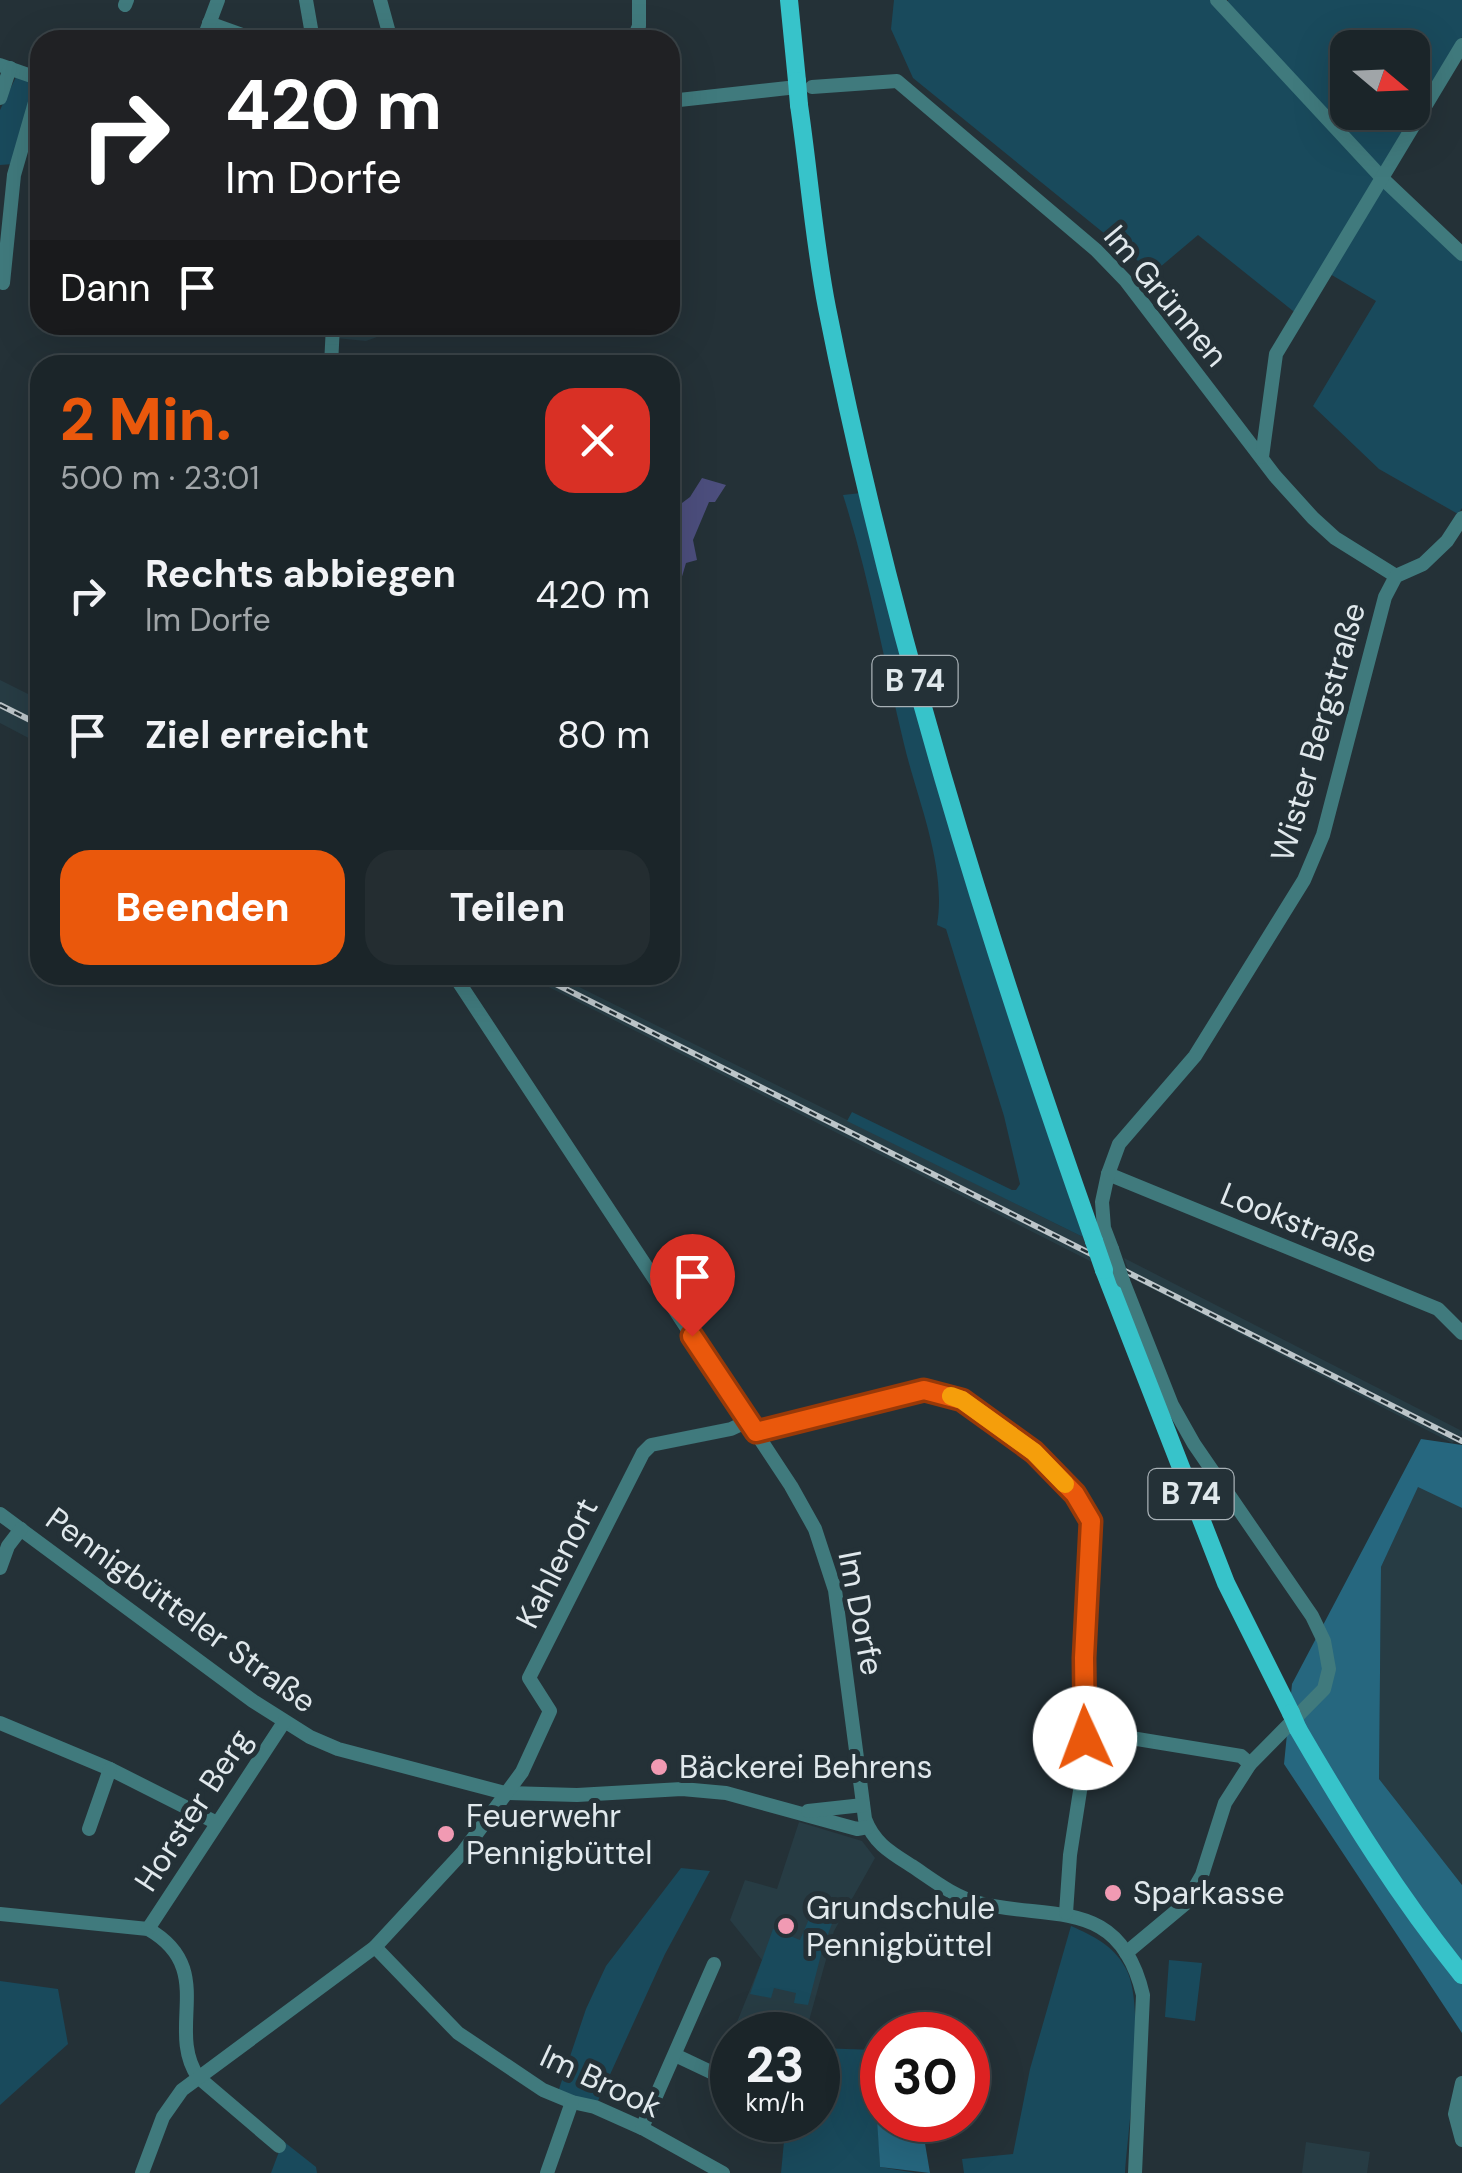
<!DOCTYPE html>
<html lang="de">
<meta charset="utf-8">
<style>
:root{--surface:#1b2529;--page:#242d31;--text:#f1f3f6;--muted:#a0a5a8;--line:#394246;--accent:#ea580c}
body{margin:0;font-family:"DM Sans",sans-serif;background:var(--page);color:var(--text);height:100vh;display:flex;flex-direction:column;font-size:38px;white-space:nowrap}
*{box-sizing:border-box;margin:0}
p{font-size:32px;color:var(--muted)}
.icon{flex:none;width:55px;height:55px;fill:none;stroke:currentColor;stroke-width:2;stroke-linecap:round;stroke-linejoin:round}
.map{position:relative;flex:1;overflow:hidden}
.drawer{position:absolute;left:30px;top:355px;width:650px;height:630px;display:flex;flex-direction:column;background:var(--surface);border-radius:30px;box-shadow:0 10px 40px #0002,0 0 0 2px var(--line)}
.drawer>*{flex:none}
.hud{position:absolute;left:30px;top:30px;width:650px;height:305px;border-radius:30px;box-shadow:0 10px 40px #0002,0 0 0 2px var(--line);background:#202124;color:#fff;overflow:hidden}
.needle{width:65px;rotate:109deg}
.buttons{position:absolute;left:1330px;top:30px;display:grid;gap:20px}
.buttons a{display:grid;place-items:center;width:100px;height:100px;border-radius:20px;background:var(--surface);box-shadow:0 10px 40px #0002,0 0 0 2px var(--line);font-size:50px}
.speed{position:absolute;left:710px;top:2012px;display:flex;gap:20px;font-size:50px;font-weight:700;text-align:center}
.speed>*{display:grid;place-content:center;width:130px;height:130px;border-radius:50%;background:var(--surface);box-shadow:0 10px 40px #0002,0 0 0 2px var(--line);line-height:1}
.speed small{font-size:25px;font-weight:400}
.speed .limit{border:15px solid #d22;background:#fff;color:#111}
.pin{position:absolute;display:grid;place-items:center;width:85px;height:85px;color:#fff;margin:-102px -42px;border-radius:50% 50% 50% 0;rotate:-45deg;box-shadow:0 0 10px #0007}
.pin .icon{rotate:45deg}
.me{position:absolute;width:110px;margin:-55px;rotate:358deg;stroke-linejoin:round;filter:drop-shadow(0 0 8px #0008)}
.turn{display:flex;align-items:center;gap:35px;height:210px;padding:0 30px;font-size:45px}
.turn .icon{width:130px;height:130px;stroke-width:2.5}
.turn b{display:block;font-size:70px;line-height:85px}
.then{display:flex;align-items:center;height:95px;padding:0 30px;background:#0003;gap:20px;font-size:38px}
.round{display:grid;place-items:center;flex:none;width:105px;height:105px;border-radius:30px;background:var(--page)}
.summary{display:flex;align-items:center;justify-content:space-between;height:170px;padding:0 30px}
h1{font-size:60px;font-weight:800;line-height:75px;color:var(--accent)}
.button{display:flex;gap:20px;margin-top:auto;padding:20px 30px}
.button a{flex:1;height:115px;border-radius:30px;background:var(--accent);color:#fff;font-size:40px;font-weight:800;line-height:115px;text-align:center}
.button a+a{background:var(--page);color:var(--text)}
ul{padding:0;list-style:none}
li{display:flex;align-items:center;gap:30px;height:140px;padding:0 30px}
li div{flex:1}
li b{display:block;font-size:38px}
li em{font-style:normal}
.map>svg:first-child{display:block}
</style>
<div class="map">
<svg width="1462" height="2173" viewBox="0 0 1462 2173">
<rect width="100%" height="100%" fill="#243137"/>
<g fill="#273c44">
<path d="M336,325h74l-44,16 -31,-3z"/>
<path d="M0,680l40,20v44l-40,-21z"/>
<path d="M525,975h30l528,262 9,25z"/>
<path d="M1124,1258l338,173v4l-10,8 -321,-165z"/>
<path d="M1418,1486l44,22v377l-83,-105 2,-213z"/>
<path d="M799,1822l63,19 13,17 -41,73 -29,104h-65l-7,-3 29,-72 -32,-40 15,-40 32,9z"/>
<path d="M1306,2142l64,10 -3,21h-65z"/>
</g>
<g fill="#194a5c" fill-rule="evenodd">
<path d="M894,0h321l12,9 1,-9h234v37l-79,141 79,80v250l-4,6 -79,-45 -66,-63 63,-105 -46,-27 -27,45 -105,-84 -45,38 -240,-195 -22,-49zM1348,48h64v64h-64z"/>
<path d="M16,77l18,4 -21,83 -13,1v-55z"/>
<path d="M861,493l159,558 63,186 -236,-116 5,-9 160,78h4l4,-6 -16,-68 -58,-187 -9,-4c10,-58 -20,-126 -33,-181 -20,-83 -35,-168 -61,-249z"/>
<path d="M681,1868l29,3 -45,83 -68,149 -39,-11 28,-83 20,-43z"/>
<path d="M814,1907l21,9 -12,31 -15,58 -14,-2 2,-10 -22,-5 -3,10 -21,-4 23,-65 27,11z"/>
<path d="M1071,1926c22,10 42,19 54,41 22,36 3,159 0,206h-161l-2,-14 51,-5 17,-85z"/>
<path d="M1169,1960l33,3 -7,58 -30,-4z"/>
<path d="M0,1981l58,8 10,55 -68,61z"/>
<path d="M818,2048l57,2 5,117 36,6h-135l5,-53h32z"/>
<path d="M283,2141l33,26 1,6h-46z"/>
</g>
<g fill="#26677f">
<path d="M1421,1439l41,6v63l-44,-21 -37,80 -2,212 83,106v148l-178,-269 8,-80z"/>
<path d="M875,2086h7v34h39l9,53 -50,-6z"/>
</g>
<path fill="#4c4e7d" d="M702,478l24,7 -11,17h-6l-16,38 4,20 -11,3 -8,27 -8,-5v-73l20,-15z"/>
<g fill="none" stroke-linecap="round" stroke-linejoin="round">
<g stroke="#407a7d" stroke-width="14">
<path d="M306,0l7,40"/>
<path d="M380,0l11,40"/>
<path d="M1217,0l166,179 79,75"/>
<path d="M125,5l2,-5"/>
<path d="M209,23l47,17"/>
<path d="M203,40l15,-40"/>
<path d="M633,40l6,-14v-26"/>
<path d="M0,65l40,14"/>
<path d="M812,87l85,-6 199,169 30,31 149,195 38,42 22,20 61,38"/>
<path d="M0,98l10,-30"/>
<path d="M670,101l118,-13"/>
<path d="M3,283l11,-108 26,-90"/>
<path d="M331,365l2,-40"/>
<path d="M1262,457l14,-103 186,-309"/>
<path d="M454,975l337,511 24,43 20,61 30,229c9,24 25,33 47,47 21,14 42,31 67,37 73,18 141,-7 164,92l-8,178"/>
<path d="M1108,1174l330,135 24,24"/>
<path d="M1112,1249l-8,-21 -2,-26 6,-28 11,-30 76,-88 109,-176 19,-45 62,-238 11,-21 27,-12 24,-23 15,-23"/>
<path d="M1123,1281l49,124 22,39 118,172 12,25 5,28 -5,20 -74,75 -25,39 -23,72 -16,28 -60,50"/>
<path d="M756,1433l10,-6 159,-37 37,10 72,52 41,42 16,27 -8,177 2,61 -15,96 -4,58"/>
<path d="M0,1514l253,187 57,36 28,12 167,44 72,2 105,-6 44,4 131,36 11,-2"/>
<path d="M0,1568l8,-22 13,-17"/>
<path d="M0,1723l110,46 107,54"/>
<path d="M1085,1738h46l110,18 9,8"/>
<path d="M808,1811l55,-6"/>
<path d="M89,1829l21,-60"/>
<path d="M0,1914l148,15c70,40 17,99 50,148l81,69"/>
<path d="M148,1929l136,-207"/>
<path d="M375,1947l83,86 85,57 29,12 23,5 47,21 81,45"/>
<path d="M675,2055l57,27"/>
<path d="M1462,2083l-7,31 7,26"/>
<path d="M642,2128l72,-164"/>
<path d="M142,2173l21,-56 19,-27 193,-143 88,-95 59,-80 28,-61 -21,-33 114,-225 8,-8 80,-16 17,-8"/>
<path d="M547,2173l25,-71"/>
</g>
<g stroke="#37c3ca" stroke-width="18">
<path d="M789,0l8,81"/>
<path d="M799,105c10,68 15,137 28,203 63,318 159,628 267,933"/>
<path d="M1104,1270l122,313 65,130"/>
<path d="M1298,1729c50,86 101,168 164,246"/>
</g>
<g stroke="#bcc5c9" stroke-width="6">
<g id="rail">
<path d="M0,705l40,20"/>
<path d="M538,975l924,466"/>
</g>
</g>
<use href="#rail" stroke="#243137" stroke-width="2.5" stroke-dasharray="8" stroke-linecap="butt"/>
<path stroke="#407a7d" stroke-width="14" d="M1112,1249l11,32"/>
<g stroke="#37c3ca" stroke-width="18">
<path d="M797,81l2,24"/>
<path d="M1094,1241l10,29"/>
<path d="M1291,1713l7,16"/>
</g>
</g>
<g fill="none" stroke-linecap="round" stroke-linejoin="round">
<g stroke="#983908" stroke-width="25">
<path id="route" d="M692,1336l64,96 168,-42 38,10 72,52 41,42 16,27 -7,137 1,80"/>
</g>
<use href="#route" stroke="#ea580c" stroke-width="18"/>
<path stroke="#f59e0b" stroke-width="18" d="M951,1396l11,4 72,52 31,32"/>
</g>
<g fill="#f19ab3" stroke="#243137" stroke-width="4">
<circle cx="659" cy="1767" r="10"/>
<circle cx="446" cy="1834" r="10"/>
<circle cx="1113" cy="1893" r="10"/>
<circle cx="786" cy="1926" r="10"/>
</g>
<g text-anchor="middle" stroke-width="10" stroke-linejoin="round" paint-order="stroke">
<g fill="#243137" stroke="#a8b1b6" stroke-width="2.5">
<rect x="872.5" y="656" width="85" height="50" rx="8"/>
<rect x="1148.5" y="1469" width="85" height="50" rx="8"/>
</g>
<g font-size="30" font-weight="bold" fill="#e0e8ec">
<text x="915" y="691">B 74</text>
<text x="1191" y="1504">B 74</text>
</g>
<g font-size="32" fill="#e0e8ec" stroke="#243137">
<text transform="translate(1166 296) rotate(50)" y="11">Im Grünnen</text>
<text transform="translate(1318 732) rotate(-74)" y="11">Wister Bergstraße</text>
<text transform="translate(1299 1223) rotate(22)" y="11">Lookstraße</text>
<text transform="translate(557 1563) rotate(-63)" y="11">Kahlenort</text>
<text transform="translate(181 1610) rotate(36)" y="11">Pennigbütteler Straße</text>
<text transform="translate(861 1613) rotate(79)" y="11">Im Dorfe</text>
<text transform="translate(193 1810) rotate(-57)" y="11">Horster Berg</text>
<text transform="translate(601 2081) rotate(25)" y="11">Im Brook</text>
</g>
<g font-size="32" fill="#e0e8ec" stroke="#243137" text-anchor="start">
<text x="679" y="1778">Bäckerei Behrens</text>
<text x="466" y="1827">Feuerwehr<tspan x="466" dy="37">Pennigbüttel</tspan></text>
<text x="1133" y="1904">Sparkasse</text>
<text x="806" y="1919">Grundschule<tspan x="806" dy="37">Pennigbüttel</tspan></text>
</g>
</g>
</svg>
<div class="buttons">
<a><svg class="needle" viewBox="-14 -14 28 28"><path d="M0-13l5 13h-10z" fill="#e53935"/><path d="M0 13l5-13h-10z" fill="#a0a5a8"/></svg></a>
</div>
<div class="speed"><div>23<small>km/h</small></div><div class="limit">30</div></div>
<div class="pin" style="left:692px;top:1336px;background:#d93025"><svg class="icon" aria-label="arrive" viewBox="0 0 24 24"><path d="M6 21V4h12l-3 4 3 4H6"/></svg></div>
<svg class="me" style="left:1085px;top:1738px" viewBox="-20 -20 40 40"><circle r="19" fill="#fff"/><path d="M0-13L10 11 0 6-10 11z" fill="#ea580c"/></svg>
<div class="hud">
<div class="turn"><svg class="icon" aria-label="right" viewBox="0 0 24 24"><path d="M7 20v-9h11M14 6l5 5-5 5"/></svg><div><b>420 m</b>Im Dorfe</div></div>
<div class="then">Dann<svg class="icon" aria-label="arrive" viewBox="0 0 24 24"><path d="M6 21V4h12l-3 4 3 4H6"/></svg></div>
</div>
<section class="drawer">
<div class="summary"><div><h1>2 Min.</h1><p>500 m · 23:01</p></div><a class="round" style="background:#d93025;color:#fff"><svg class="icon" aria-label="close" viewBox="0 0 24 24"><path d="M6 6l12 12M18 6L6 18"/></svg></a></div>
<ul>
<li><svg class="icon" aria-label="right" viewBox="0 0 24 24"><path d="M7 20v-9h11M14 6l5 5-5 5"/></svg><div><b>Rechts abbiegen</b><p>Im Dorfe</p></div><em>420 m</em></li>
<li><svg class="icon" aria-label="arrive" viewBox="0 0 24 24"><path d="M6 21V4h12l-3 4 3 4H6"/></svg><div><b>Ziel erreicht</b></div><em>80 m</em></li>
</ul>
<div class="button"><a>Beenden</a><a>Teilen</a></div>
</section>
</div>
